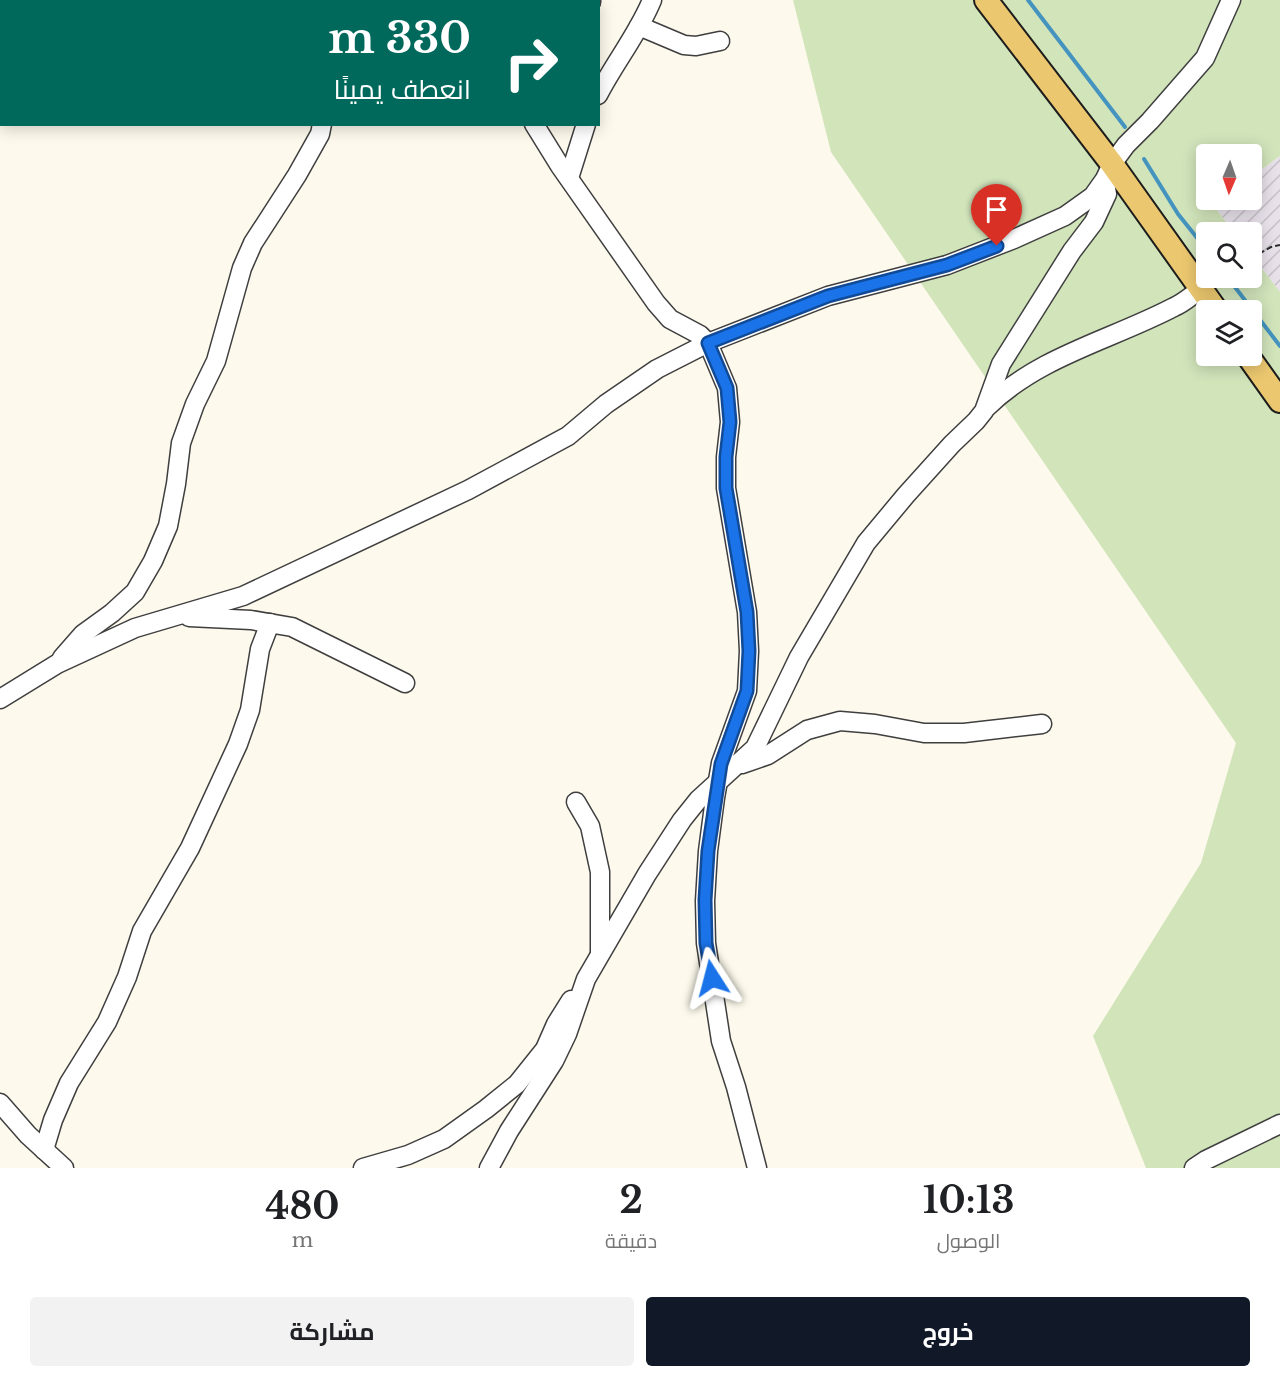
<!DOCTYPE html>
<html lang="ar">
<meta charset="utf-8">
<style>
:root{--surface:#fff;--page:#f2f2f2;--text:#202124;--muted:#757577;--accent:#111827}
body{margin:0;font-family:"Libre Baskerville",Cairo,serif;background:var(--page);color:var(--text);direction:rtl;height:100vh;display:flex;flex-direction:column;font-size:22px;white-space:nowrap}
*{box-sizing:border-box;margin:0}
p{font-size:20px;color:var(--muted)}
.icon{flex:none;width:33px;height:33px;fill:none;stroke:currentColor;stroke-width:2;stroke-linecap:round;stroke-linejoin:round}
.map{position:relative;height:1168px;overflow:hidden;direction:ltr}
.sheet{display:flex;flex-direction:column;background:var(--surface);flex:1}
.sheet>*{flex:none}
.guide{position:absolute;left:0px;top:0px;width:600px;height:126px;box-shadow:0 3px 15px #0003;direction:rtl;background:#00695c;color:#fff;overflow:hidden}
.needle{width:39px;rotate:182deg}
.buttons{position:absolute;left:1196px;top:144px;display:grid;gap:12px}
.buttons a{display:grid;place-items:center;width:66px;height:66px;border-radius:6px;background:var(--surface);box-shadow:0 3px 15px #0003;font-size:30px}
.pin{position:absolute;display:grid;place-items:center;width:51px;height:51px;color:#fff;margin:-62px -26px;border-radius:50% 50% 50% 0;rotate:-45deg;box-shadow:0 0 6px #0007}
.pin .icon{rotate:45deg}
.me{position:absolute;width:66px;margin:-33px;rotate:351deg;stroke-linejoin:round;filter:drop-shadow(0 0 4px #0008)}
.turn{display:flex;align-items:center;gap:21px;height:126px;padding:0 30px;font-size:27px}
.turn .icon{width:78px;height:78px;stroke-width:2.5}
.turn b{display:block;font-size:42px;line-height:51px}
.eta{display:flex;justify-content:space-evenly;align-items:center;height:102px;text-align:center}
.eta b{font-size:36px;font-weight:700;line-height:42px}
.action{display:flex;gap:12px;margin-top:auto;padding:12px 30px}
.action a{flex:1;height:69px;border-radius:6px;background:var(--accent);color:#fff;font-size:24px;font-weight:700;line-height:69px;text-align:center}
.action a+a{background:var(--page);color:var(--text)}
.map>svg:first-child{display:block}
</style>
<div class="map">
<svg width="1280" height="1168" viewBox="0 0 1280 1168">
<defs>
<pattern id="industrial-furrows" width="10" height="10" patternUnits="userSpaceOnUse" patternTransform="scale(1.5)"><rect width="10" height="10" fill="#e8e1ea"/><path d="M-1 1l2-2M0 10L10 0M9 11l2-2" fill="none" stroke="#c6c0c8"/></pattern>
</defs>
<rect width="100%" height="100%" fill="#fdf9ec"/>
<path fill="url(#industrial-furrows)" d="M1280,156v136l-29,-38v-22h-17l-21,-27 7,-5h31v-23z"/>
<path fill="#d1e4ba" fill-rule="evenodd" d="M793,0h487v156l-29,21v-23h-45v46h14l-7,5 21,27h-28v46h45v-24l29,38v876h-134l-53,-132 108,-173 35,-120 -405,-591zM1206,310h45v46h-45z"/>
<g fill="none" stroke-linecap="round" stroke-linejoin="round">
<g stroke="#4494bf" stroke-width="4">
<path d="M1028,0l97,127"/>
<path d="M1144,159l34,55 28,35"/>
<path d="M1228,278l52,68"/>
</g>
<g stroke="#3f3f3f" stroke-width="21">
<g id="minor">
<path d="M329,0v2"/>
<path d="M414,0l2,2"/>
<path d="M591,0v2"/>
<path d="M639,26l45,19 12,1 24,-5"/>
<path d="M598,95c17,-33 40,-61 54,-95"/>
<path d="M534,124l26,42 96,137 14,16 30,16 8,8 19,45 3,34 -4,35v31l21,124 2,39 -2,40 -26,72 -6,35 -7,53 -3,50 1,42 15,98 15,46 21,81"/>
<path d="M569,178l17,-54"/>
<path d="M987,407c52,-51 124,-67 187,-100 10,-4 18,-12 27,-18"/>
<path d="M189,617l62,3 41,7 113,56"/>
<path d="M62,658l21,-24 29,-21 23,-21 18,-31 15,-35 8,-42 5,-41 14,-39 21,-43 26,-93 11,-25 44,-68 23,-41 2,-10"/>
<path d="M0,699l57,-35 78,-36 108,-32 225,-106 100,-54 38,-32 51,-35 51,-26 120,-47 119,-31 67,-26 51,-23 28,-20 12,-17 7,-15 14,-19 24,-24 55,-63 26,-58"/>
<path d="M742,764l26,-9 39,-25 33,-9 35,3 49,9h40l78,-9"/>
<path d="M576,802l14,24 10,46v81"/>
<path d="M0,1103l28,32 36,33"/>
<path d="M44,1150l9,-30 16,-37 38,-61 20,-45 15,-46 48,-83 48,-104 12,-34 10,-61 10,-26"/>
<path d="M363,1168l45,-13 36,-16 42,-30 31,-25 28,-35 11,-25 15,-24"/>
<path d="M489,1168l20,-37 45,-70 13,-27 19,-55 61,-105 35,-54 16,-20 57,-52 44,-91 67,-114 40,-48 46,-51 24,-23 8,-10 17,-47 71,-113 22,-29 13,-28 -2,-13"/>
<path d="M1194,1168l12,-8 74,-36"/>
</g>
</g>
<g stroke="#1d1d1d" stroke-width="26">
<g id="major">
<path d="M986,0l126,164 104,146"/>
<path d="M1248,356l32,45"/>
</g>
</g>
<path stroke="#2e2e2e" stroke-width="2" stroke-dasharray="6 3" stroke-linecap="butt" d="M1251,258l20,-11 9,-2"/>
<use href="#minor" stroke="#fff" stroke-width="18"/>
<use href="#major" stroke="#ebc76f" stroke-width="22"/>
</g>
<g fill="none" stroke-linecap="round" stroke-linejoin="round">
<g stroke="#114b97" stroke-width="15">
<path id="route" d="M712,978l-6,-35 -1,-43 3,-49 13,-87 26,-73 2,-40 -2,-39 -21,-124v-31l4,-35 -3,-34 -19,-45 120,-47 119,-31 50,-19"/>
</g>
<use href="#route" stroke="#1a73e8" stroke-width="10"/>
</g>
</svg>
<div class="buttons">
<a><svg class="needle" viewBox="-14 -14 28 28"><path d="M0-13l5 13h-10z" fill="#e53935"/><path d="M0 13l5-13h-10z" fill="#757577"/></svg></a>
<a><svg class="icon" aria-label="search" viewBox="0 0 24 24"><circle cx="10" cy="10" r="6"/><path d="M15 15l6 6"/></svg></a>
<a><svg class="icon" aria-label="layers" viewBox="0 0 24 24"><path d="M12 4l9 5-9 5-9-5zM3 14l9 5 9-5"/></svg></a>
</div>
<div class="pin" style="left:997px;top:246px;background:#d93025"><svg class="icon" aria-label="arrive" viewBox="0 0 24 24"><path d="M6 21V4h12l-3 4 3 4H6"/></svg></div>
<svg class="me" style="left:712px;top:978px" viewBox="-20 -20 40 40"><path d="M0-17L14 15 0 8-14 15z" fill="#1a73e8" stroke="#fff" stroke-width="4"/></svg>
<div class="guide">
<div class="turn"><svg class="icon" aria-label="right" viewBox="0 0 24 24"><path d="M7 20v-9h11M14 6l5 5-5 5"/></svg><div><b>330 m</b>انعطف يمينًا</div></div>
</div>
</div>
<section class="sheet">
<div class="eta">
<div><b>10:13</b><p>الوصول</p></div>
<div><b>2</b><p>دقيقة</p></div>
<div><b>480</b><p>m</p></div>
</div>
<div class="action"><a>خروج</a><a>مشاركة</a></div>
</section>
